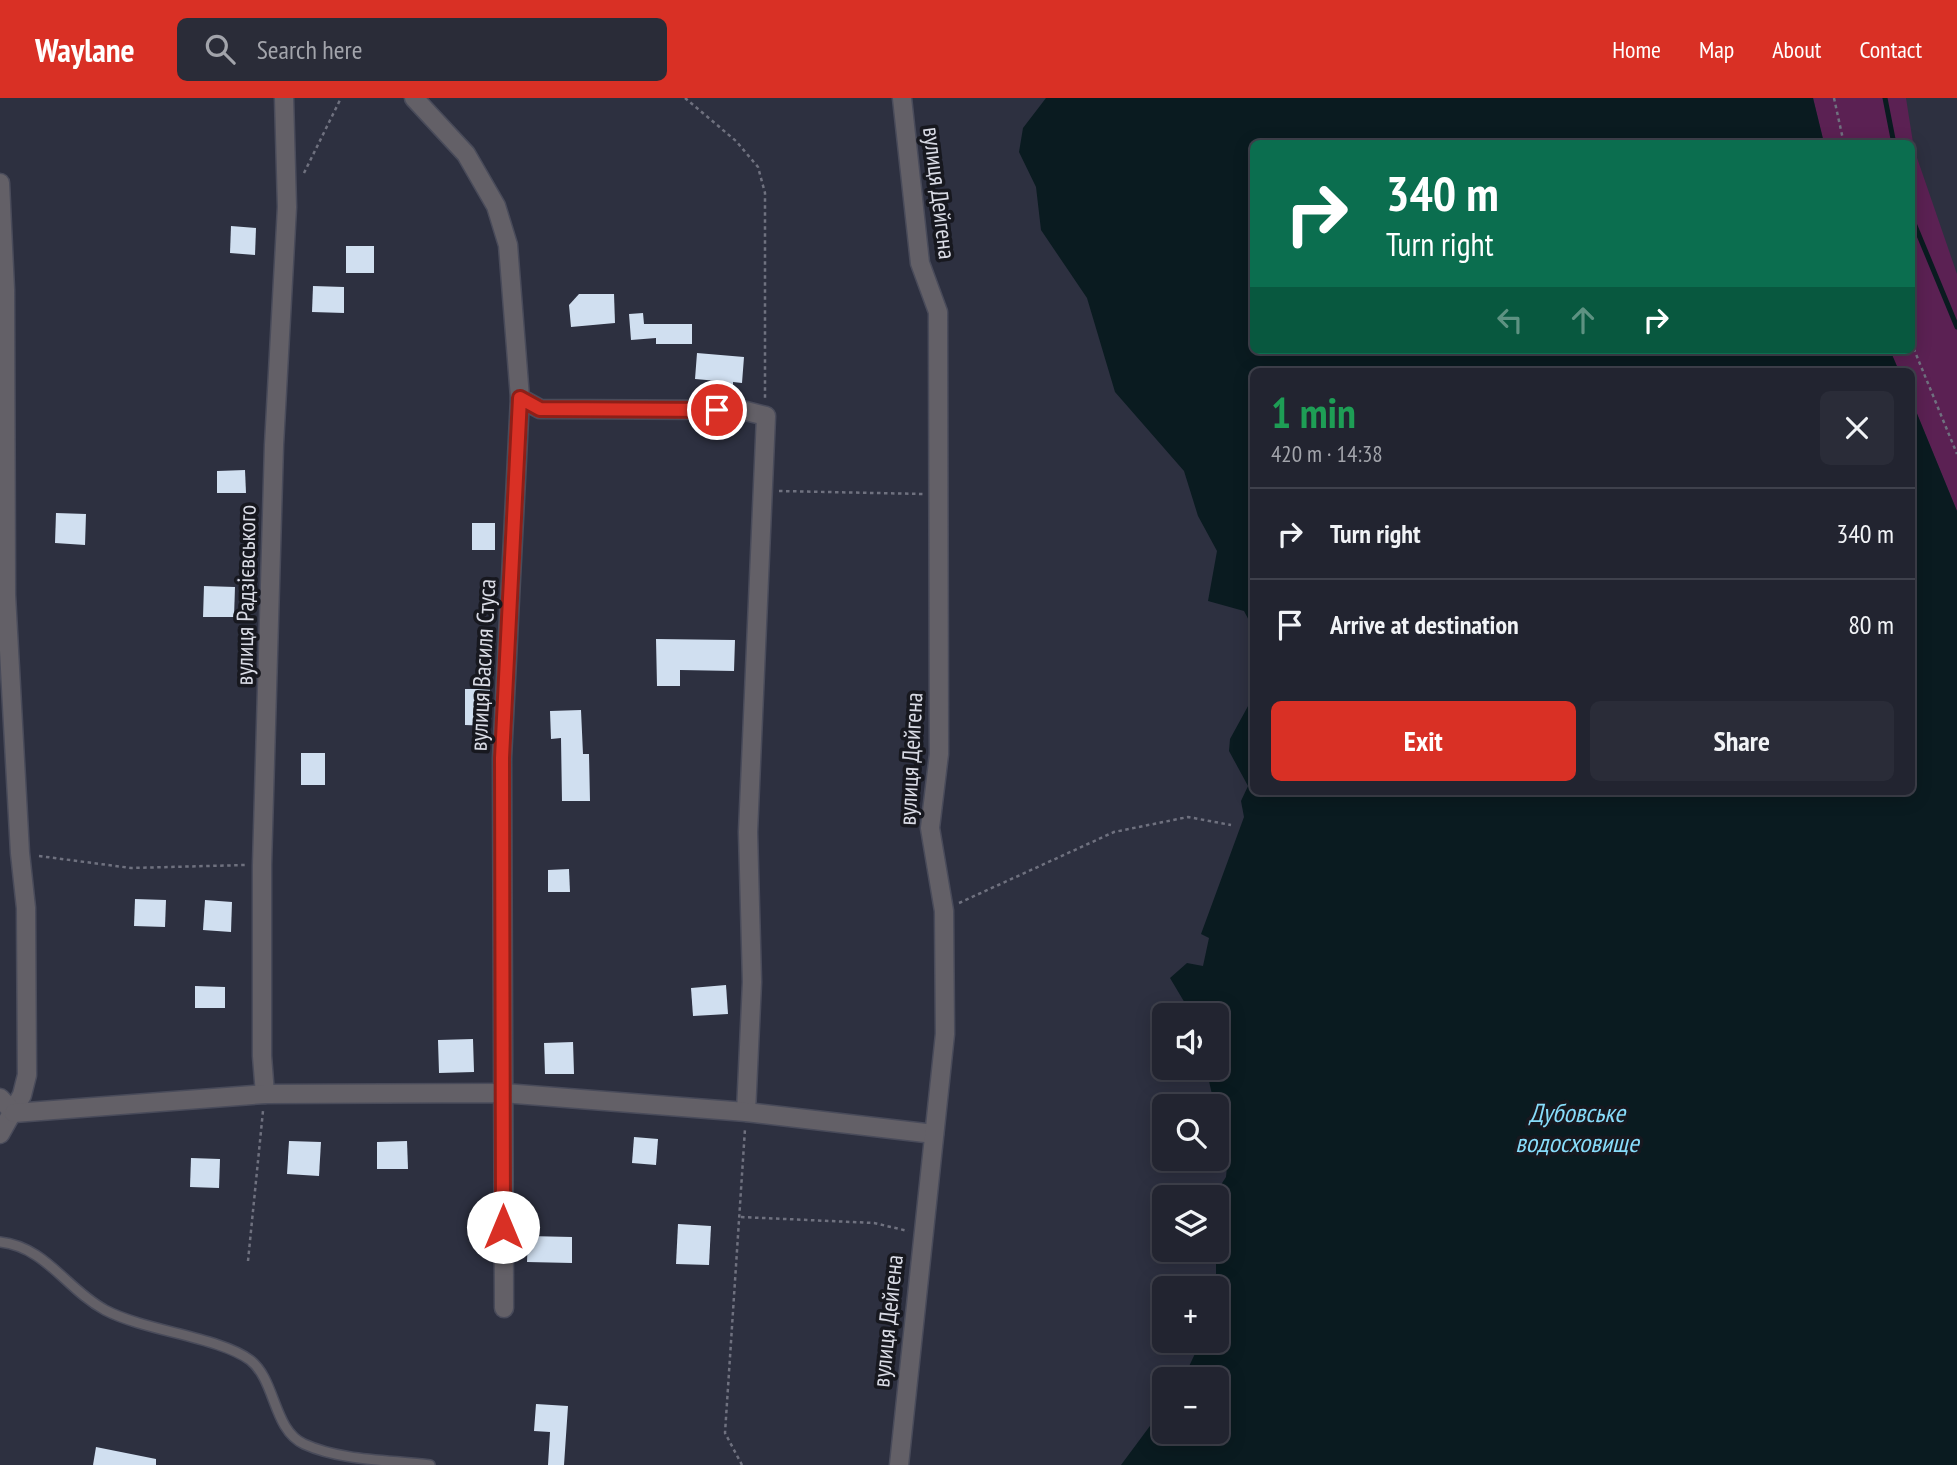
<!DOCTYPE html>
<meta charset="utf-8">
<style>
:root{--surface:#222430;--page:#2a2c38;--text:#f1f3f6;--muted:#a2a4ab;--line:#3f414c;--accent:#d93025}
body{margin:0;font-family:"PT Sans Narrow",sans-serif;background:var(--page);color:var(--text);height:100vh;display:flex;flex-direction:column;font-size:26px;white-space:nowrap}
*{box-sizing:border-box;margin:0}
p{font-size:23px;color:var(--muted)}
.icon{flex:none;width:38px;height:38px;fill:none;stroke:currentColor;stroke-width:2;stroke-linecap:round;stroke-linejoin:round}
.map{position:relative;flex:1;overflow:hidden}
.panel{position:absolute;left:1250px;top:270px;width:665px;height:427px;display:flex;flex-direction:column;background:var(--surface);border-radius:10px;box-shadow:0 4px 18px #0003,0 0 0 2px var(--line)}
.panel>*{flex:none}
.hud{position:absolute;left:1250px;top:42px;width:665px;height:214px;border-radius:10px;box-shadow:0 4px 18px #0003,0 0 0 2px var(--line);background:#0b6e4f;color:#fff;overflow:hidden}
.controls{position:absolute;left:1152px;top:905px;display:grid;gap:14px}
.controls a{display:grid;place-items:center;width:77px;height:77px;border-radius:10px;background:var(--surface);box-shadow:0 4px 18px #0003,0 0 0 2px var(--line);font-size:35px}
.pin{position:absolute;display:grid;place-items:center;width:60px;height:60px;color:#fff;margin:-30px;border:4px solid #fff;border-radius:50%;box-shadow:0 2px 7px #0007}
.me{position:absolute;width:77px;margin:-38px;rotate:0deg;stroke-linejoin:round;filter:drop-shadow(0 0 5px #0008)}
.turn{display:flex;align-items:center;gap:24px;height:147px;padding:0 21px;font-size:32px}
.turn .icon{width:91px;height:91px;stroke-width:2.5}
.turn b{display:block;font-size:49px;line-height:60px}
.lanes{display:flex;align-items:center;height:66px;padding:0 21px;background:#0003;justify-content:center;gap:35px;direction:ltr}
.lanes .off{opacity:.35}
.round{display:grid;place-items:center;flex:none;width:74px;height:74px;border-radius:10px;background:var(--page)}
.overview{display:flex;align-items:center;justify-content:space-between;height:119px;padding:0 21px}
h1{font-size:42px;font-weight:700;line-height:52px;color:#1e9e55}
.cta{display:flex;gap:14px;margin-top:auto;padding:14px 21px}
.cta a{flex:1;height:80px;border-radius:10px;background:var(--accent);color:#fff;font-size:28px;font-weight:700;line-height:80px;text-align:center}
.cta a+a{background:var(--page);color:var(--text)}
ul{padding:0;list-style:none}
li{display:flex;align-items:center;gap:21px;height:91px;padding:0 21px;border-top:2px solid var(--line)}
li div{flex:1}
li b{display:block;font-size:26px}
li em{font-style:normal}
header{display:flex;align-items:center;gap:42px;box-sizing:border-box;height:98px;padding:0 35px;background:var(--accent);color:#fff}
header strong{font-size:33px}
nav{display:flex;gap:38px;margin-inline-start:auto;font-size:24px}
.search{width:490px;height:63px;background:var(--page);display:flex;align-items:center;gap:18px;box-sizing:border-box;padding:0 24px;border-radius:10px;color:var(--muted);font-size:26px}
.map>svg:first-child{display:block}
</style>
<header>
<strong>Waylane</strong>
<div class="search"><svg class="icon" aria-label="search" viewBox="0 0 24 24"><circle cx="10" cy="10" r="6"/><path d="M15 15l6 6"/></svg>Search here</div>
<nav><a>Home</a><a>Map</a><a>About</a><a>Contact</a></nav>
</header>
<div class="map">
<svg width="1957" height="1367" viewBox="0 0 1957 1367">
<rect width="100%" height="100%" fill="#2d3040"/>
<path fill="#5b2153" d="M1813,0h93l8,51 43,125v237l-46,-112v-28h-12l-9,-21h21v-206l-87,-1z"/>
<g fill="#0a1b20">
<path d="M1046,0h767l11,45 -571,1v206h637l9,21h-646v257l-9,-17 -36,-10 9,-50 -19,-35 -14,-45 -69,-79 -28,-94 -46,-68 -5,-43 -17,-35 4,-24z"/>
<path d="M1911,301l46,112v954h-836l43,-58v25h52v-53h-33l18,-38 15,-1v-35l7,-19 -7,-8v-81h-3l13,-20 1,-10 -11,-12v-14l5,-7 -15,-66h10v-53h-24l-22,-37 17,-15 16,3 6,-28 -8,-4 43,-117 -3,-16 7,-15 -19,-35 1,-12 23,-42v94h658z"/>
</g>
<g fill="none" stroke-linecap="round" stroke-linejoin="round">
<g stroke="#0a1b20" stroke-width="5">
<path d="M1885,0l9,46"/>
<path d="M1911,118l46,111"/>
</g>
</g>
<g fill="#d0dff0">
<path d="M231,128l25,2 -1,27 -25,-2z"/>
<rect x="346" y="148" width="28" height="27"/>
<path d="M313,188l31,1v26l-32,-1z"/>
<path d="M579,196h35l1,29 -44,4 -2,-22z"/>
<path d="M643,215l1,11h48v20h-36v-6l-25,2 -2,-26z"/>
<path d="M697,255l47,4 -2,26 -9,-1v4l-15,-1v-4l-23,-2z"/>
<path d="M245,372l1,23h-29v-22z"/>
<path d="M56,415l30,1 -1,31 -30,-2z"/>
<rect x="472" y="425" width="23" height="27"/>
<path d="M204,488l31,1 -1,30h-31z"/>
<path d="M656,541l79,1 -1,31 -54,-1v16h-23z"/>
<path d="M465,591h25v37l-25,-1z"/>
<path d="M581,612l2,44h6l1,47h-28l-1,-63 -10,1 -1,-28z"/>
<rect x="301" y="655" width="24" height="32"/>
<path d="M569,771l1,23h-22v-22z"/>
<path d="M135,801l31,1 -1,27 -31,-1z"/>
<path d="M205,802l27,2 -1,30 -28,-2z"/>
<path d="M726,887l2,29 -35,2 -2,-28z"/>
<path d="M195,888l30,1v21h-30z"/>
<path d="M473,941l1,33 -35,1 -1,-33z"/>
<path d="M573,944l1,32h-29l-1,-31z"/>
<path d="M634,1039l24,2 -2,26 -24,-2z"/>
<path d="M289,1043l32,1 -2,34 -32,-2z"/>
<path d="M407,1043l1,28h-31v-27z"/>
<path d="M191,1060l29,1 -1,29 -29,-1z"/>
<path d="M678,1126l33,2 -2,39 -33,-1z"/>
<path d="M528,1138l44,1v26l-45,-1z"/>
<path d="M536,1306l32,2 -4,59h-16l2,-33 -16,-1z"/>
<path d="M96,1349l60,12v6h-63z"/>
</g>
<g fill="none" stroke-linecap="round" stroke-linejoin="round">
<g stroke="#494b5a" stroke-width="12">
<path id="service" d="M0,1144c46,5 66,47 105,68 40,21 114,27 145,50 26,20 23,70 54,84 37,17 87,16 126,21"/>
</g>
<g stroke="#494b5a" stroke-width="21">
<g id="minor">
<path d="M414,0l52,56 30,52 12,39 12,153 -18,360 2,550"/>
<path d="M0,85l5,107 1,305 14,258 6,55 1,167 -5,20 -22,39"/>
<path d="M520,300l20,11 202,1 24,6 -18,416 4,150 -6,130"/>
<path d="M265,996l-3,-38v-191l12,-420 13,-238 -3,-109"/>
<path d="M0,1000l14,15"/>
<path d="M14,1015l251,-19 238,-1 243,19 188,22"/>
<path d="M899,1367l46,-431 -1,-123 -14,-83 9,-74 -1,-442 -18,-49 -18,-165"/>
</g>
</g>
<g stroke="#6f717f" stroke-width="2.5" stroke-dasharray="3.5 3.5" stroke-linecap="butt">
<path d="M685,0l51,43 22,26 7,26v205"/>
<path d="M1834,0l10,46"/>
<path d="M304,75l37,-75"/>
<path d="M1911,244l46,112"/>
<path d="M779,393l144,3"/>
<path d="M39,758l92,12 114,-3"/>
<path d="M959,805l155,-71 74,-15 43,8"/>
<path d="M741,1119l133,6 34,8"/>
<path d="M248,1163l15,-150"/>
<path d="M742,1367l-17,-32 20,-304"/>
</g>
<use href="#service" stroke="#636067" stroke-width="9"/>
<use href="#minor" stroke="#636067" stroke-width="18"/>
</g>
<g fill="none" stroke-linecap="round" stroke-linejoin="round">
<g stroke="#8d1f18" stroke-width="18">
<path id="route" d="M503,1129l-1,-469 18,-360 20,11 177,1"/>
</g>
<use href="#route" stroke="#d93025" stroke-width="12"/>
</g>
<g text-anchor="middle" stroke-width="7" stroke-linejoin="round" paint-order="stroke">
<g font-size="24" fill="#d9dbe5" stroke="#17181f">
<text transform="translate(939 95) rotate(83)" y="8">вулиця Дейгена</text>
<text transform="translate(246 497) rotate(-89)" y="8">вулиця Радзієвського</text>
<text transform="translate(483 567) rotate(-87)" y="8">вулиця Василя Стуса</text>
<text transform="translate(911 661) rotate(-87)" y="8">вулиця Дейгена</text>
<text transform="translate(888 1223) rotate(-84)" y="8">вулиця Дейгена</text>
</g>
<g font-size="26" font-style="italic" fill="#87dcfa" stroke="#17181f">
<text x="1577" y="1024">Дубовське<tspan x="1577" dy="30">водосховище</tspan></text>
</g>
</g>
</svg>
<div class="controls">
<a><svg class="icon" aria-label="sound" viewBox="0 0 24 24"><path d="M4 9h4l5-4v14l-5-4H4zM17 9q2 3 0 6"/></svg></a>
<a><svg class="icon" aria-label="search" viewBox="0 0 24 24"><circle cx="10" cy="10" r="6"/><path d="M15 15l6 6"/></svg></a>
<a><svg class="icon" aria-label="layers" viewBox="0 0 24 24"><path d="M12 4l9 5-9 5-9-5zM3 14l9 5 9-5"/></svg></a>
<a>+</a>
<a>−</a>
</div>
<div class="pin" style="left:717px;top:312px;background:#d93025"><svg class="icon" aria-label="arrive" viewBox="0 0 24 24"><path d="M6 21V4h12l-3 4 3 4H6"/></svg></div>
<svg class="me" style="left:503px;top:1129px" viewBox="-20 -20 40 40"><circle r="19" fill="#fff"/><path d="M0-13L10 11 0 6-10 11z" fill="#d93025"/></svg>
<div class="hud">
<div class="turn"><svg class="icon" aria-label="right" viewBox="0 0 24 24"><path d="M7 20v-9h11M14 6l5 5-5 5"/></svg><div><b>340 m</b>Turn right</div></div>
<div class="lanes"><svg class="icon off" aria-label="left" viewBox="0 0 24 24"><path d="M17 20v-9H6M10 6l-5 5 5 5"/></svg><svg class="icon off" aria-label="ahead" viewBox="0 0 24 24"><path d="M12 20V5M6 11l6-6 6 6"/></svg><svg class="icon" aria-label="right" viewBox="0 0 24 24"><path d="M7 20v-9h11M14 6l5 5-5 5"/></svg></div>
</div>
<section class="panel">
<div class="overview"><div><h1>1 min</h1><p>420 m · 14:38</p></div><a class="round"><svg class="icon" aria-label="close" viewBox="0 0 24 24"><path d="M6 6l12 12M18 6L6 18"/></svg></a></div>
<ul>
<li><svg class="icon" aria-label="right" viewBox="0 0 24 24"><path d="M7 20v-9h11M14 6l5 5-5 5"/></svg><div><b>Turn right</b></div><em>340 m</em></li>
<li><svg class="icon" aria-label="arrive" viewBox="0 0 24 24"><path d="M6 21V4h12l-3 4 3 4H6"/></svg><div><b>Arrive at destination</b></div><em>80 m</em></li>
</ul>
<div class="cta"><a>Exit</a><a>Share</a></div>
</section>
</div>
